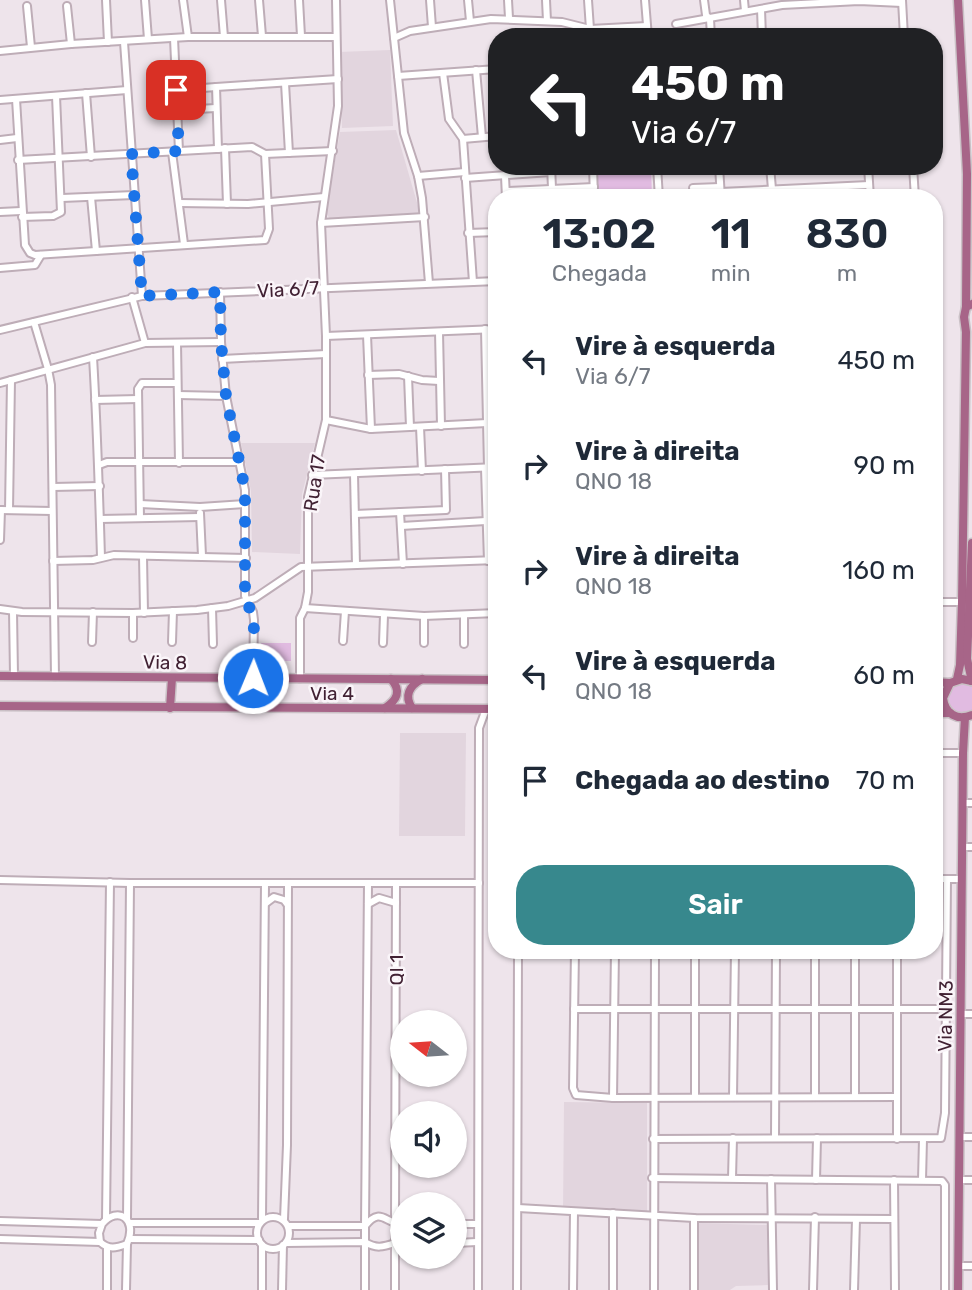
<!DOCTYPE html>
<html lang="pt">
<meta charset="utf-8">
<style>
:root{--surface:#fff;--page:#f6f6f7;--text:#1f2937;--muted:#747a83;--accent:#37888d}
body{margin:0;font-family:Rubik,sans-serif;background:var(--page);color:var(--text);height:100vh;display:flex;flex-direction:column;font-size:26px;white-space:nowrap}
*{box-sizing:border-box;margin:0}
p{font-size:23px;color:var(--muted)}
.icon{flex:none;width:38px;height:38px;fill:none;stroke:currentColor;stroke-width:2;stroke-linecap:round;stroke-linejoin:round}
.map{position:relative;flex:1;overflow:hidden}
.side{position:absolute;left:488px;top:189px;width:455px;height:770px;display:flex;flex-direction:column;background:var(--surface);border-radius:28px;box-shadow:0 2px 5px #0004}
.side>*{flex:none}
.hud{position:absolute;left:488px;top:28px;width:455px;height:147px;border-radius:28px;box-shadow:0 2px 5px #0004;background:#202124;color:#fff;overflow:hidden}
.needle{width:46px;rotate:287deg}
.tools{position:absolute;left:390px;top:1010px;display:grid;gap:14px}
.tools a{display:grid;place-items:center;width:77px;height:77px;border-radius:50%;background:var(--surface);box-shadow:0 2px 5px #0004;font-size:35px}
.pin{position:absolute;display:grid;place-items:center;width:60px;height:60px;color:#fff;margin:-30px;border-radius:14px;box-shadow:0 4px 10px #0006}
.me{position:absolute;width:77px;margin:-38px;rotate:1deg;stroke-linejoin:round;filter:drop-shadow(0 0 5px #0008)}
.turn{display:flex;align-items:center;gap:24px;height:147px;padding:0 28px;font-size:32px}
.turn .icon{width:91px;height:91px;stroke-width:2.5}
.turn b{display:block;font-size:49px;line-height:60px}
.eta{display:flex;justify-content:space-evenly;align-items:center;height:119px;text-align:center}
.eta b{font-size:42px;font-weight:600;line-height:49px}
.primary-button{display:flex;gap:14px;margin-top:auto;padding:14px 28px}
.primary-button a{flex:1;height:80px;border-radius:28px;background:var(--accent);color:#fff;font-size:28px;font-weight:600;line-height:80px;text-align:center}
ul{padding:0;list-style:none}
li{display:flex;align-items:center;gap:21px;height:105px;padding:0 28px}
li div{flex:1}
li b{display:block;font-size:26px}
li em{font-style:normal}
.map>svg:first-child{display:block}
</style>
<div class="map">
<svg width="972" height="1290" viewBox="0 0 972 1290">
<rect width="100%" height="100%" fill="#eee4eb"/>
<g fill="#e2d5de">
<path d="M390,50l3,76 -51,2 -3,-76z"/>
<path d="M396,130l24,83 -91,5 -3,-6 14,-80z"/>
<path d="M241,443h74l-13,51 -2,60 -48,-2 -1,-61z"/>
<path d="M400,733h66l-1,103h-66z"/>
<path d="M564,1102l83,1v111l-84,-1z"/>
<path d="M696,1223l72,2v60l-32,1 -6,4h-34z"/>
</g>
<g fill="#e1bbe1">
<path d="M596,166h55l1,32h-54z"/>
<rect x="261" y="643" width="30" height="18"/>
<path d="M967,683l5,3v24l-13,3 -9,-7 -2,-10 8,-12z"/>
</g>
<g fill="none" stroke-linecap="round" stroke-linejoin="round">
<g stroke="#beadb7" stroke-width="10">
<g id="minor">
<path d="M106,0l2,42"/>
<path d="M145,0l3,39"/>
<path d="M183,0l5,37"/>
<path d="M221,0l3,37"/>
<path d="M259,0l3,36"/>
<path d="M299,0l2,36"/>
<path d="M390,0l14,133 14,43 4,22 7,85"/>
<path d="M430,0l2,27"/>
<path d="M468,0l2,21"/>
<path d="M508,0l1,18"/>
<path d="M546,0l1,21"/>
<path d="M588,0l2,29"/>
<path d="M645,0l3,37"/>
<path d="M704,0l2,15 4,4 1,18"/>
<path d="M744,0l1,11"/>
<path d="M902,0l2,37"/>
<path d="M27,6l4,41"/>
<path d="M67,6l4,38"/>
<path d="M761,9l1,28"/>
<path d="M676,24l106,-19 77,-4 43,2"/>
<path d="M174,38l5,113"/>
<path d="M394,38l16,-7 81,-12 71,3 28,7 57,-3"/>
<path d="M124,42l18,254"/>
<path d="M0,51l71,-7 117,-7h148"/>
<path d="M476,70l6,67"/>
<path d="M443,73l6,46 14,20 10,143"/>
<path d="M398,76l99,-7"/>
<path d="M285,83l4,70"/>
<path d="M216,87l122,-8"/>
<path d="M176,90l40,-3 2,62"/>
<path d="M86,93l5,64"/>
<path d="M16,99l9,146 5,8 5,2 230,-15 4,-11 -4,-75"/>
<path d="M0,100l127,-10"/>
<path d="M178,110l38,-2"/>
<path d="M463,139l34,-3"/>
<path d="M0,140l17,-2"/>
<path d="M225,148l2,56"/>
<path d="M172,152l12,92"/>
<path d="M18,160l234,-13 13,7 68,-3"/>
<path d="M551,166l1,22"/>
<path d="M593,166l1,32"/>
<path d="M657,166l2,32"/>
<path d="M719,166l2,32"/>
<path d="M770,166l2,23"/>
<path d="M868,166l2,32"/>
<path d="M913,166l2,32"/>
<path d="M418,176l47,-4"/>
<path d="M505,176l1,22"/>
<path d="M465,178l86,-6"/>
<path d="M693,188l27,-1"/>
<path d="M506,191l88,-4"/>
<path d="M720,192l149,-7"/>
<path d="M91,197l5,54"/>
<path d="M62,198l72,-3"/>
<path d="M179,203l69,1 76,-7"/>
<path d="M0,212l21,-1"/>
<path d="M22,217l31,-1 8,-4 -5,-116"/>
<path d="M321,223l104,-6"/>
<path d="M468,233l29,-1"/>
<path d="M0,268l35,-3 6,-10"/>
<path d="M220,292l1,50 5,54 19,94v106l8,16 1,8 -1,58"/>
<path d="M132,297l13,46"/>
<path d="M34,322l14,47 3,16 4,292"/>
<path d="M485,329l3,139"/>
<path d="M0,330l142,-34 355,-15"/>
<path d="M439,332l2,94"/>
<path d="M367,335l4,94"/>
<path d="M326,336l171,-7"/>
<path d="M177,343l2,120"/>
<path d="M93,357c4,67 6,133 8,200"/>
<path d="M222,359l104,-5"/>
<path d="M368,375l31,-1 23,6 17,1"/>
<path d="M408,376l2,51"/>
<path d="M0,383l145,-40 76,-1"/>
<path d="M178,395l48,1"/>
<path d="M95,400l43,-1"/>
<path d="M326,420l45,9 116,-6"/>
<path d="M420,427l2,44"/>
<path d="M99,465l8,-3h133"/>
<path d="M485,468l3,93"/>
<path d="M354,474l2,91"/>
<path d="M312,475l185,-8"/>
<path d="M53,487l47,-1"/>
<path d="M140,504l60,3 45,-3"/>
<path d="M0,510l52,1"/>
<path d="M9,510l2,-130"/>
<path d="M400,512l3,52"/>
<path d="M200,513l2,43"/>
<path d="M355,514l91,-4 -1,-41"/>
<path d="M140,518l-2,-129 4,-6h35"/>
<path d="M100,519l100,-2"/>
<path d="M401,526l85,-5"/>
<path d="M0,540l1,-30"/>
<path d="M143,556l1,57"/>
<path d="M53,561l40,-1 21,-5 132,3"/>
<path d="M934,602h28"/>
<path d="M212,608l1,36"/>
<path d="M305,608l119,8 73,-3"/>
<path d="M0,609l22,3 111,1 64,-3 31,-4 27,-8 46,-31 196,-7"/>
<path d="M13,611l1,65"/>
<path d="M133,613v25"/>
<path d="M343,641l2,-30"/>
<path d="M92,642l1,-30"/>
<path d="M172,642l1,-31"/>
<path d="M383,643l1,-28"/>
<path d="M424,643v-27"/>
<path d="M464,644v-29"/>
<path d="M300,679v-61l5,-10 3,-16v-95l18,-77v-84l-5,-113 17,-117 -2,-106"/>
<path d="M934,753h29"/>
<path d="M964,803h8"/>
<path d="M963,847h9"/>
<path d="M934,879h28"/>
<path d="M0,880l130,3h349"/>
<path d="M396,883l-1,341v19c-12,4 -19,6 -30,-1v-16c16,-20 20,-2 37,-2"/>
<path d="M266,903l8,-6 10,3 3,4"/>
<path d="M368,904l11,-6 17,5"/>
<path d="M575,950l-2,138 3,7 37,3 282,-1"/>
<path d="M897,950v189"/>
<path d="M574,1009h371"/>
<path d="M961,1014h11"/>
<path d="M695,1097v-147"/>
<path d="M733,1097l2,-147"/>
<path d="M815,1097v-147"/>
<path d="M855,1097v-147"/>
<path d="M613,1098l2,-148"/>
<path d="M959,1137h13"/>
<path d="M775,1138l1,-188"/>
<path d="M653,1139l288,-1 4,-25 2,-234"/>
<path d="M652,1178l290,3 3,4v105"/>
<path d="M732,1178l1,-40"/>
<path d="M771,1179l2,111"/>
<path d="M816,1180l1,-42"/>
<path d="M894,1180l1,110"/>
<path d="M922,1180l1,-41"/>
<path d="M959,1180h13"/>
<path d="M518,1208l176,10 200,1"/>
<circle cx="273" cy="1233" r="16"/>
<path d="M694,1218v72"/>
<path d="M106,1219l4,-337"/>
<path d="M127,1219l3,-336"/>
<path d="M262,1219l3,-336"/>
<path d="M284,1219l3,-74 1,-262"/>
<path d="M0,1221l102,3c16,-19 36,-5 25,20 -11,4 -18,6 -27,-2l-1,-9 3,-9"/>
<path d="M131,1223h129"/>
<path d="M455,1224h22"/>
<path d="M288,1226h77l3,-343"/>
<path d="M0,1239l100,3"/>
<path d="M130,1239l129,1"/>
<path d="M286,1243l79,-1v48"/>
<path d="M455,1243l22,-1"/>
<path d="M958,1266h14"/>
<path d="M107,1290v-42"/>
<path d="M126,1290l1,-46"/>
<path d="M262,1290v-45"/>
<path d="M282,1290l1,-45"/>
<path d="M395,1290v-47h7"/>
<path d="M478,1290l1,-562 7,-19"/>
<path d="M517,1290l1,-340"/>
<path d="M573,1290l1,-78"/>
<path d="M613,1290v-77"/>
<path d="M654,1290l1,-340"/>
<path d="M813,1290l2,-73"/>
<path d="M854,1290l2,-71"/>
</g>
</g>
<g stroke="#cac1c6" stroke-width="11">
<g id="major">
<path d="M958,0l9,174 -1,133"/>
<path d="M0,676l497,4"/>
<path d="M957,679l3,-14 2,-63 4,-270 -2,-15 2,-10 6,-3"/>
<path d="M972,681l-5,-22 5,-116"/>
<path d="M972,681l-10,-2 -12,4 -7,15c2,16 14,23 29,17"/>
<path d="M934,682l16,1"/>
<path d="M0,706l497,3"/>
<path d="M170,708l2,-30"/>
<path d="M385,708c12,-8 17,-17 6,-29"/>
<path d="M412,708c-8,-12 -3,-22 10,-29"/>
<path d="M934,713h16"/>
<path d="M958,1290l5,-537 2,-36"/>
</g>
</g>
<use href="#minor" stroke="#fff" stroke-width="6"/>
<use href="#major" stroke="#a76588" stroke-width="8"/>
</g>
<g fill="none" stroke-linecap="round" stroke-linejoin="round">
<path stroke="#1a73e8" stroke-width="12" stroke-dasharray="0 21.6" d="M176,90l3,61 -48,3 11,142 78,-4 1,50 5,54 19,94v106l9,24 -1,58"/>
</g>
<g text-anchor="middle" stroke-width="5" stroke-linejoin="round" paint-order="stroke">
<g font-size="19" fill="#412133" stroke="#faf5f9">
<text transform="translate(288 289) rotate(-3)" y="7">Via 6/7</text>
<text transform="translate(314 483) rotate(-81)" y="7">Rua 17</text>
<text transform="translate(165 662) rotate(1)" y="7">Via 8</text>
<text x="332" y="700">Via 4</text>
<text transform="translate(396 970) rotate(-90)" y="7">QI 1</text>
<text transform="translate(945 1016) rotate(-89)" y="7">Via NM3</text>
</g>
</g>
</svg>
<div class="tools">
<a><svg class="needle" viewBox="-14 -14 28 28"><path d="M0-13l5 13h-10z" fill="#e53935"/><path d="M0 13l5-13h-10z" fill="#747a83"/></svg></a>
<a><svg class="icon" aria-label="sound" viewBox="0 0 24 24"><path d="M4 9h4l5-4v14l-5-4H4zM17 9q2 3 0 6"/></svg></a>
<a><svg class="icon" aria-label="layers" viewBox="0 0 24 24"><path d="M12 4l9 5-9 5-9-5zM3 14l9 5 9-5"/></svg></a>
</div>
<div class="pin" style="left:176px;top:90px;background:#d93025"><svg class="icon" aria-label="arrive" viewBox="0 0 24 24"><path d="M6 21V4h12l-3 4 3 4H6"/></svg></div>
<svg class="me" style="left:253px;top:678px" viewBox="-20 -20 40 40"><circle r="17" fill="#1a73e8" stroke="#fff" stroke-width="3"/><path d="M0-11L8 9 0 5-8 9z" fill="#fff"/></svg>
<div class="hud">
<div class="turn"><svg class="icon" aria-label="left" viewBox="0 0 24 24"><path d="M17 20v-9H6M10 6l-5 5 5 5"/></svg><div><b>450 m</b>Via 6/7</div></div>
</div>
<section class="side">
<div class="eta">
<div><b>13:02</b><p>Chegada</p></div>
<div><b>11</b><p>min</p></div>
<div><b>830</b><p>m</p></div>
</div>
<ul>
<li><svg class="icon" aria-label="left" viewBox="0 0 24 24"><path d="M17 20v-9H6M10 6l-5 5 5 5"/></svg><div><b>Vire à esquerda</b><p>Via 6/7</p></div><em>450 m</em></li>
<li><svg class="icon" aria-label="right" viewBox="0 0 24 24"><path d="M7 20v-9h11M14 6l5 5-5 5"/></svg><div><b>Vire à direita</b><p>QNO 18</p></div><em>90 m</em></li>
<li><svg class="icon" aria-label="right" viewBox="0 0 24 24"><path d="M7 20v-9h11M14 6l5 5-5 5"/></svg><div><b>Vire à direita</b><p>QNO 18</p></div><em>160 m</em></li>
<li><svg class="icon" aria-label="left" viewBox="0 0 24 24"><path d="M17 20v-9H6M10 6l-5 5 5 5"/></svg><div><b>Vire à esquerda</b><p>QNO 18</p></div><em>60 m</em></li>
<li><svg class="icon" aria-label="arrive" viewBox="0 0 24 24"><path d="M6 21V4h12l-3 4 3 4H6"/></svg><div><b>Chegada ao destino</b></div><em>70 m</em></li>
</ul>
<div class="primary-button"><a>Sair</a></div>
</section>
</div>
